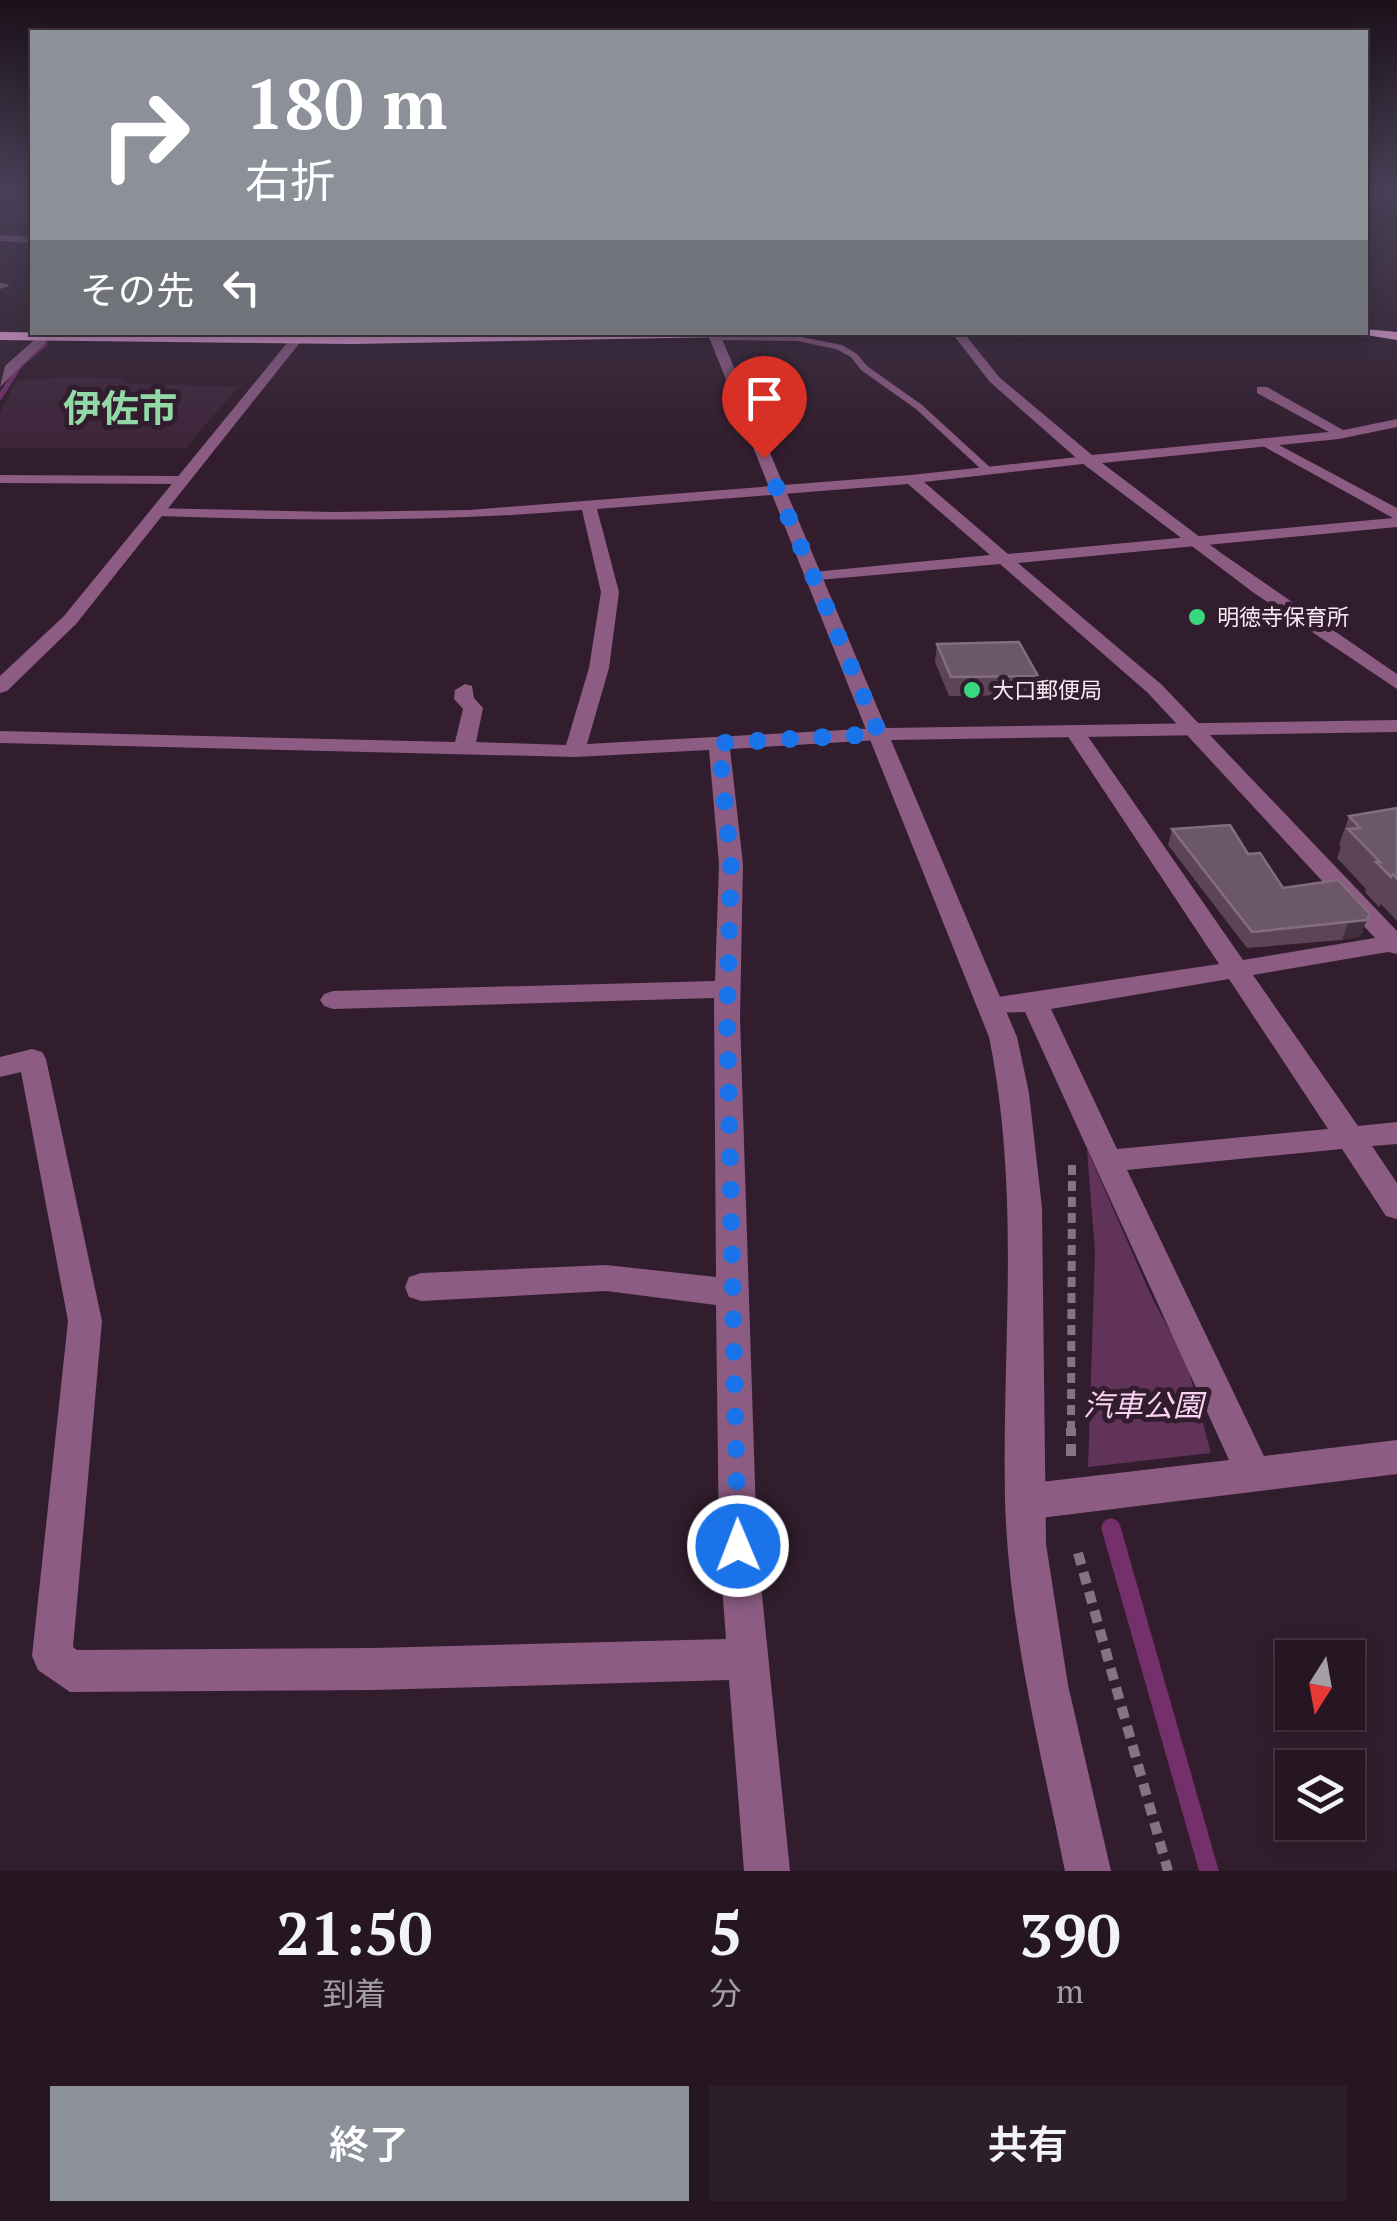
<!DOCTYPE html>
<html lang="ja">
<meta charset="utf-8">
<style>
:root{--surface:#251622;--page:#2d1f2a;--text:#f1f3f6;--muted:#a39fa5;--line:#423540;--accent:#8c9099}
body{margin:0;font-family:"PT Serif","Noto Sans JP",serif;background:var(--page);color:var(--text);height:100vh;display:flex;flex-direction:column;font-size:38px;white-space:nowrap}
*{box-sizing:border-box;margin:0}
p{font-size:32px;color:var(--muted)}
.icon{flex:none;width:55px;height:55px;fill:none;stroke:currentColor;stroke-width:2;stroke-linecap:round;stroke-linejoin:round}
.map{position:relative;height:1871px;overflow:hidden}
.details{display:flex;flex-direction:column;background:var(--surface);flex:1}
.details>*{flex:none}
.guide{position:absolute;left:30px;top:30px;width:1338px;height:305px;border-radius:0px;box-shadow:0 5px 15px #0003,0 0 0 2px var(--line);background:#8c9099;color:#fff;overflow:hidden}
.needle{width:65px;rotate:191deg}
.tools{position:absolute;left:1275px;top:1640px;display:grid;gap:20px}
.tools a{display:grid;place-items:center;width:90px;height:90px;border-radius:0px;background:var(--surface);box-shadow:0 5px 15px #0003,0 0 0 2px var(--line);font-size:50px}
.pin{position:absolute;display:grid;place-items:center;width:85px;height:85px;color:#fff;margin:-102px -42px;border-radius:50% 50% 50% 0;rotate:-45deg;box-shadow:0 0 10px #0007}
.pin .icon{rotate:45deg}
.me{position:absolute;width:110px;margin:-55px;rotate:359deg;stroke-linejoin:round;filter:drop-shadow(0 0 8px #0008)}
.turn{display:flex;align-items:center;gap:35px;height:210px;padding:0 50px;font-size:45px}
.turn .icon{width:130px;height:130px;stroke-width:2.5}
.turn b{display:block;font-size:70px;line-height:85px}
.then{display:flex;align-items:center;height:95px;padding:0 50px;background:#0003;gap:20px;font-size:38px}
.eta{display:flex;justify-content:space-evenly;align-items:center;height:170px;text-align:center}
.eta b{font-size:60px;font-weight:600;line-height:70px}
.button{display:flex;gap:20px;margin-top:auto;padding:20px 50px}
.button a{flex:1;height:115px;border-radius:0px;background:var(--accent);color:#fff;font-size:40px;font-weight:600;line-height:115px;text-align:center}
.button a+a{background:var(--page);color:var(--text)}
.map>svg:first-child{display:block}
</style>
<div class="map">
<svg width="1397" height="1871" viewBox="0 0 1397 1871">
<rect width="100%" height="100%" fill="#311d2d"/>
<g fill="#3e253a">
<path d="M0,189h32v35l-32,-2z"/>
<path d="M72,377l53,2 -3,4 116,4 -52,61h-186v-35l16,-32z"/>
</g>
<path fill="#613359" d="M1087,1149l66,151 33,60 25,93 -123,14 7,-214z"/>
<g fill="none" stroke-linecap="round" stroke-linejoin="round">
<path stroke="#75306b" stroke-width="5" d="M0,397l21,-33 24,-20"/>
<path stroke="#75306b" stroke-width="19" d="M1111,1528l98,343"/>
<path stroke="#857381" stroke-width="8" stroke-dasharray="10 6" stroke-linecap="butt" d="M1071,1431l1,-268"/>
<g stroke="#857381" stroke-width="10" stroke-dasharray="12 8" stroke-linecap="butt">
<path d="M1071,1456v-28"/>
<path d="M1078,1553l90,318"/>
</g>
<path fill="#8c5c83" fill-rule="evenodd" d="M715,336h82l45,9 15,9 10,12 55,39 70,64 -9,2 -67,-62 -55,-39 -10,-13 -15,-8 -39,-8 -85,-1z"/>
<g fill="#8c5c83" fill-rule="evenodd">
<path d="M0,235l32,2v6l-32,-2z"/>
<path d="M0,283l8,1 1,2 -9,3z"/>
<path d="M43,332h13l-56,55 5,-21z"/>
<path d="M296,332h256l-252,7z"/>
<path d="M1257,387h10l83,47 -12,3 -81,-44z"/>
<path d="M1266,438l131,70v19l-379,36 144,122 235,246v23l-9,-2 -135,23 105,151 39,-4v22l-25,2 25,37v36l-11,-3 -44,-67 -215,21 137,286 133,-16v34l-373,46 -13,-5 -6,-13 6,-13 13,-5 205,-24 -204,-448 -43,1 -4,-6 4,-6 9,-3 228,-34 -154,-232 10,-6 7,2 161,232 132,-22 -227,-245 -148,-129 -193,17 -3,-4 9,-5 177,-17 -82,-71 -311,25 22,83 -10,76 -22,76 292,-16 10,6 -10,6 -149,9 13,115 -3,154 17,528 33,325h-46l-15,-191 -356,10 -303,2 -32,-22 -6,-14 36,-335 -47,-249 -21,5v-20l32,-8 10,3 4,7 56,262 -29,326 4,3 296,-2 353,-9 -7,-93 -3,-241 -110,-14 -185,10 -12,-4 -4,-10 4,-10 12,-4 185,-8 110,12 -2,-279 -381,11 -9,-3 -4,-6 4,-6 9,-3 382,-10 4,-117 -10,-114 -134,7 -575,-14v-12l455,11 8,-33 -9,-10 1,-9 10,-6 7,2 2,12 9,10 -7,34 90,3 23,-77 12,-76 -19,-82c-142,12 -282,11 -424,6l-6,-2v-6l182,4 135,-2 442,-35 176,-19 7,4 -2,3 -168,19 84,72 385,-36 -132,-73 -2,-3zM1229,979l99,150 -211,20 -66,-140z"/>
<path d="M0,475l180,1 7,4 -7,4 -180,-1z"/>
</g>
<g fill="#8c5c83" fill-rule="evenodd">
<path d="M707,332h12l167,396 511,-8v12l-506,8 126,297 12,56 13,115 4,336 22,141 43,186h-46c-25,-123 -57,-247 -60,-373 -3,-159 16,-302 -16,-461z"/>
<path d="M951,332h12l36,45 93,78 247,-24 58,-12v8l-58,12 -237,24 119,90 176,121v15l-143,-96 -172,-130 -92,-81z"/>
<path d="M292,337l10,3 -226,284 -69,67 -7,2v-17l64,-60z"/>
</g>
<g fill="#f5ace8" fill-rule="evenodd">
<path d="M1365,329l32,3v8l-50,-8h18z"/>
<path d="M0,332l352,4 429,-4 -6,4 -423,8 -352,-4z"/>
</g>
</g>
<g fill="#5b4557">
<path d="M937,644l101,32 -3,19 -86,1 -14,-34z"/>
<path d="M1397,808v113l-16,-17 -2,3 -14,-15 1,-3 -29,-31 4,-11 -2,-2 10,-29z"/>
<path d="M1172,829l76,25 35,34 80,43 -4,6 -17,3 -95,8 -79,-103z"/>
</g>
<path fill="#432e3f" d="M1370,914l-11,23 -17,3 6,-17z"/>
<g fill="#6c5768" stroke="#826e7e" stroke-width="2.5">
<path d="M1019,642l19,34 -87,1 -14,-33z"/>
<path d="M1397,808v71l-4,-5 -2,3 -15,-15h4l-32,-33 12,-1 -11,-12z"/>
<path d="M1230,825l18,29 12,-1 23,35 55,-8 32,34 -4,6 -114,12 -80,-103z"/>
</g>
<linearGradient id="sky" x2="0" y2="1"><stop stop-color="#1b1019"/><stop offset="0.42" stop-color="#484057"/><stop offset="1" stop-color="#484057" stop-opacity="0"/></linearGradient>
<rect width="1397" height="451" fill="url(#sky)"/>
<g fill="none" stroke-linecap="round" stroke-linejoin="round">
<path stroke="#1a73e8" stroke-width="18" stroke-dasharray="0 32.4" d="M738,1546l-11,-528 4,-154 -12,-121 160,-9 -115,-276"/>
</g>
<g fill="#39d87f" stroke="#311d2d" stroke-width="4">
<circle cx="1197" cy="617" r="10"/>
<circle cx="972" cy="690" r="10"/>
</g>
<g text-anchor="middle" stroke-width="10" stroke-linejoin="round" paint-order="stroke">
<g font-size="22" fill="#faebf6" stroke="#311d2d" text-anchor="start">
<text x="1217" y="625">明徳寺保育所</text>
<text x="992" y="698">大口郵便局</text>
</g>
<g font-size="30" font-style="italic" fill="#fcd3f3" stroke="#311d2d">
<text x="1143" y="1416">汽車公園</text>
</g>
<g font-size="38" font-weight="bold" fill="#92d9a8" stroke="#311d2d">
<text x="120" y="422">伊佐市</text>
</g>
</g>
</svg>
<div class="tools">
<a><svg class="needle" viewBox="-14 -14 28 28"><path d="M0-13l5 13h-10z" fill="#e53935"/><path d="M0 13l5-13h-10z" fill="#a39fa5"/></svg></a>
<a><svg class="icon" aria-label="layers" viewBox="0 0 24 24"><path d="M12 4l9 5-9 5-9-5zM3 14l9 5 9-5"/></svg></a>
</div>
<div class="pin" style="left:764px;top:458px;background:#d93025"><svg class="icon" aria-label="arrive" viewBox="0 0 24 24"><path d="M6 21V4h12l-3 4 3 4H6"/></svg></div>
<svg class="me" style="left:738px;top:1546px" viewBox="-20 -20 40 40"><circle r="17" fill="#1a73e8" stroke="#fff" stroke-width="3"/><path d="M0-11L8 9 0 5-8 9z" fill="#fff"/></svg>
<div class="guide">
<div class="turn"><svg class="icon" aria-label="right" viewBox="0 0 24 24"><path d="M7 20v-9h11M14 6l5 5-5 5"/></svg><div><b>180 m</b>右折</div></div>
<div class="then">その先<svg class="icon" aria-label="left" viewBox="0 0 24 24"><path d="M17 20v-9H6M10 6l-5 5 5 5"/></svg></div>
</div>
</div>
<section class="details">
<div class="eta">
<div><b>21:50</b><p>到着</p></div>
<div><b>5</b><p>分</p></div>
<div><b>390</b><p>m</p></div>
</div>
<div class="button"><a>終了</a><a>共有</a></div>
</section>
